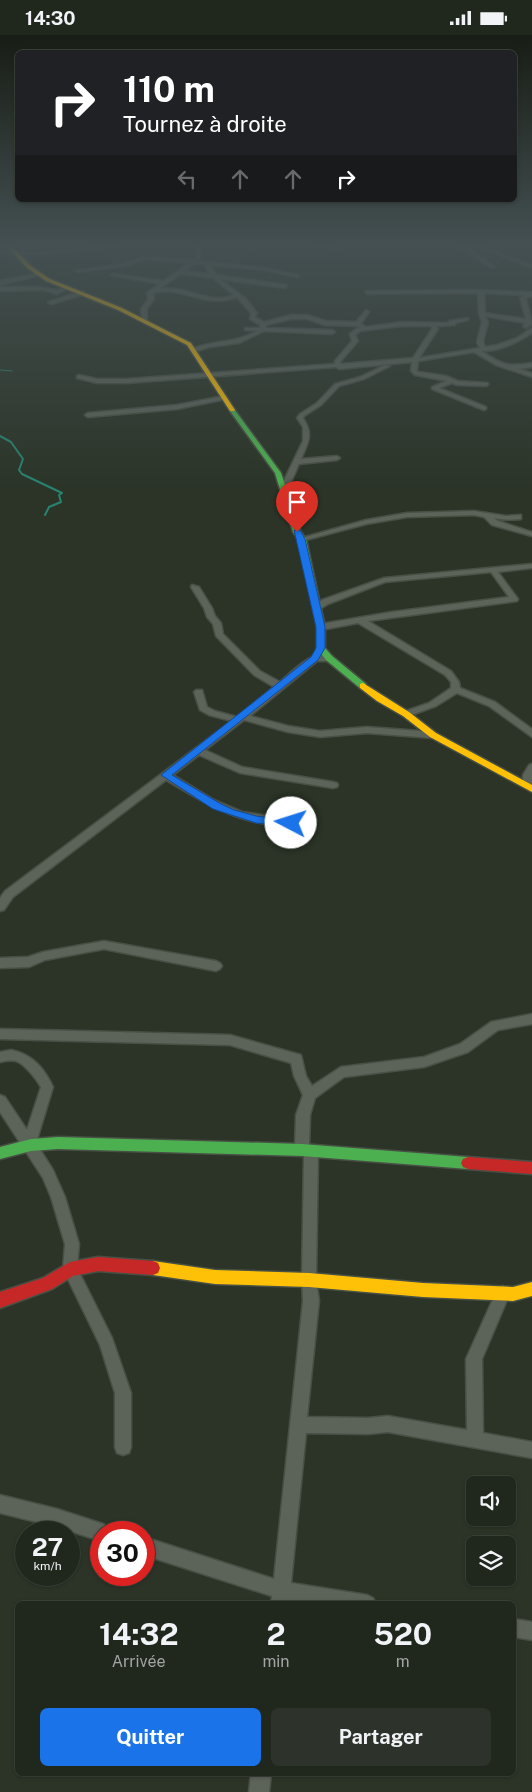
<!DOCTYPE html>
<html lang="fr">
<meta charset="utf-8">
<style>
:root{--surface:#20271d;--page:#2d332a;--text:#f1f3f6;--muted:#a2a5a4;--line:#3d443b;--accent:#1a73e8}
body{margin:0;font-family:"Public Sans",sans-serif;background:var(--page);color:var(--text);height:100vh;display:flex;flex-direction:column;font-size:19px;white-space:nowrap}
*{box-sizing:border-box;margin:0}
p{font-size:16px;color:var(--muted)}
.icon{flex:none;width:28px;height:28px;fill:none;stroke:currentColor;stroke-width:2;stroke-linecap:round;stroke-linejoin:round}
.map{position:relative;flex:1;overflow:hidden}
.panel{position:absolute;left:15px;top:1566px;width:501px;height:175px;display:flex;flex-direction:column;background:var(--surface);border-radius:8px;box-shadow:0 1px 4px #0004,0 0 0 1px var(--line)}
.panel>*{flex:none}
.top-card{position:absolute;left:15px;top:15px;width:502px;height:152px;border-radius:8px;box-shadow:0 1px 4px #0004,0 0 0 1px var(--line);background:#202124;color:#fff;overflow:hidden}
.fabs{position:absolute;left:466px;top:1441px;display:grid;gap:10px}
.fabs a{display:grid;place-items:center;width:50px;height:50px;border-radius:8px;background:var(--surface);box-shadow:0 1px 4px #0004,0 0 0 1px var(--line);font-size:25px}
.speed{position:absolute;left:15px;top:1486px;display:flex;gap:10px;font-size:25px;font-weight:700;text-align:center}
.speed>*{display:grid;place-content:center;width:65px;height:65px;border-radius:50%;background:var(--surface);box-shadow:0 1px 4px #0004,0 0 0 1px var(--line);line-height:1}
.speed small{font-size:12px;font-weight:400}
.speed .limit{border:8px solid #d22;background:#fff;color:#111}
.pin{position:absolute;display:grid;place-items:center;width:42px;height:42px;color:#fff;margin:-51px -21px;border-radius:50% 50% 50% 0;rotate:-45deg;box-shadow:0 0 5px #0007}
.pin .icon{rotate:45deg}
.me{position:absolute;width:55px;margin:-28px;rotate:275deg;stroke-linejoin:round;filter:drop-shadow(0 0 4px #0008)}
.turn{display:flex;align-items:center;gap:18px;height:105px;padding:0 25px;font-size:22px}
.turn .icon{width:65px;height:65px;stroke-width:2.5}
.turn b{display:block;font-size:35px;line-height:42px}
.lanes{display:flex;align-items:center;height:48px;padding:0 25px;background:#0003;justify-content:center;gap:25px;direction:ltr}
.lanes .off{opacity:.35}
.eta{display:flex;justify-content:space-evenly;align-items:center;height:85px;text-align:center}
.eta b{font-size:30px;font-weight:700;line-height:35px}
.cta{display:flex;gap:10px;margin-top:auto;padding:10px 25px}
.cta a{flex:1;height:58px;border-radius:8px;background:var(--accent);color:#fff;font-size:20px;font-weight:700;line-height:58px;text-align:center}
.cta a+a{background:var(--page);color:var(--text)}
.status{display:flex;justify-content:space-between;align-items:center;height:35px;padding:0 25px;background:var(--surface);direction:ltr}
.status svg{height:14px;fill:currentColor}
.map>svg:first-child{display:block}
</style>
<div class="status"><b>14:30</b><svg viewBox="0 0 49 12"><path d="M0 12V9h3v3zM5 12V6h3v6zM10 12V3h3v9zM15 12V0h3v12zM26 1h20v11H26zM47 4h2v5h-2z"/></svg></div>
<div class="map">
<svg width="532" height="1757" viewBox="0 0 532 1757">
<rect width="100%" height="100%" fill="#2b3427"/>
<g fill="none" stroke-linecap="round" stroke-linejoin="round">
<path stroke="#288370" stroke-width="1" d="M0,335l12,1"/>
<path stroke="#288370" stroke-width="2" d="M0,401l11,6 12,17 -4,11 3,4 40,19 -3,2 2,7 -12,5 -4,8"/>
<g stroke="#484f45" stroke-width="3">
<g id="street">
<path d="M117,209h15l-86,10 -29,1 -17,-2v-2c39,4 78,-2 117,-7z"/>
<path d="M195,209h4l2,13 -4,4 67,7 35,7 -2,2 -33,-7 -55,-5 7,10 71,10 -2,3 -65,-9 26,20 11,14 -2,4 9,5 27,-7h16l19,6 30,1 10,-12 3,2 -8,12 5,3 36,-5 47,1v-2l19,-3v2l-13,3v2l-18,1 1,3 -19,29 61,-10 -3,-6 5,-20 -3,-8 -1,-21 -111,1 -2,-3 105,-1 62,2v4l-6,2 6,26 -6,4 -3,-2 2,-3 -40,-7 3,6 -5,20 2,5 12,-2 20,-7 15,-10v5c-14,9 -34,19 -51,18 23,14 24,16 51,12v4l-13,2 13,4v4l-36,-12 -22,-13 -56,9 -1,10 2,1 27,4 12,5 30,2v2l-2,1 -29,-1 -5,-2 -13,5 47,19v2l-2,1 -52,-21v-2l15,-6 -32,-6 -4,-4 1,-9 -73,7 -3,-2 -209,16h-30l-20,-5v-2l2,-1 18,4h30l208,-15v-3l17,-20 -2,-7 6,-5 4,-1 -3,-2 -32,-1 -18,-6h-16l-25,6v3l66,2 3,2 -3,2 -68,-3 -25,12 -30,4 -15,5 -2,-3c22,-9 45,-6 65,-18l-12,-1v-2h15v-3l-10,-6 1,-6 -14,-16c-29,13 -56,-12 -84,-4l1,6 -7,10v11l-5,1 -1,-12 7,-10 -1,-6 13,-9 -49,-9 2,-1 50,7 26,-18 -45,-4 -20,7 -47,6 -2,-1 48,-7 21,-7 48,3 5,-3zM195,228l9,1 5,10 -25,-3zM181,239l32,4 21,17c-25,11 -49,-11 -75,-6zM484,258l40,2 -4,3 6,21 -41,-6zM402,291h29l1,3 -19,29 -72,6 -1,-2 18,-21 -3,-6 5,-4z"/>
<path d="M295,209h21l21,3 -2,1z"/>
<path d="M458,209h5l32,23 -4,1z"/>
<path d="M469,209h6l57,21v3z"/>
<path d="M39,238l2,2 -41,10v-4z"/>
<path d="M65,251l5,1 -13,7 -14,-4 -43,1v-4h36l21,3z"/>
<path d="M83,256l2,3 -34,10 -3,-2z"/>
<path d="M385,330l5,1 -26,13 -25,7 -18,19 -17,11 -1,2c11,16 5,25 -2,41l36,-3 3,2 -3,2 -38,4 -11,25 -6,1 -2,-1 23,-48v-14l-6,-9 3,-4 17,-11 18,-19 25,-7z"/>
<path d="M224,361l3,2 -1,1 -49,10 -89,8 -3,-2 3,-2 89,-8z"/>
<path d="M474,476l32,5 15,-1v4c-10,1 -18,1 -27,-1l4,3 34,11v4l-40,-11 -8,-8 -10,-2 -67,2 -41,7 -64,17 -4,-2 68,-19 41,-7z"/>
<path d="M532,529v4l-34,4 20,27 -1,2 -149,20 83,50 8,11 1,6 35,14 37,27v8l-43,-31 -32,-13 -21,13 -30,11 -3,-1v-4l26,-9 22,-15v-6l-6,-7 -87,-52 -37,7 -4,-3 4,-3 71,-12 117,-15 -18,-25 -106,10 -57,22 -8,5 -7,-2 9,-7 62,-22z"/>
<path d="M192,550l7,2 13,21 3,8 6,7 2,11 37,37 20,11c12,-10 36,-37 53,-24l-4,3h-12l-67,55 38,10 32,5 47,-4 66,5 5,3 -5,3 -66,-5 -47,4 -32,-5 -44,-12 -39,30 37,17 91,15 4,1 1,2 -1,2 -4,1 -93,-15 -41,-18 -26,20 41,25 28,12 53,8 1,3 -1,3c-6,1 -13,0 -19,-1 -42,-3 -75,-24 -110,-45l-153,117 -9,13 -4,1v-13l5,-7 227,-170 -23,-6 -9,-5 -6,-18 2,-2h6l5,17 8,4 22,6 37,-30 -20,-12 -38,-39 -3,-12 -6,-7 -3,-9 -13,-21z"/>
<path d="M532,729v24l-4,1 -5,-3v-11l6,-10z"/>
<path d="M104,906l112,20 4,2 2,3 -2,3 -4,2 -112,-22 -59,11 -16,7 -29,1v-10l28,-1 15,-5z"/>
<path d="M532,979v10l-34,6 -30,22 -44,15 -80,10 -29,21 -5,17 -1,31 7,1 2,4 -2,129 3,21 -12,116 61,1 20,-2 79,14 -1,-71 32,-71 5,-2 5,2 2,5 -28,66 1,74 49,9v16l-144,-26 -20,2 -62,-1 -15,150 76,12 6,3 3,6h-66l-21,-4v4h-18l1,-8 -128,-41v-18l130,42 29,-278 -1,-21 2,-125 -7,-1 -2,-4 1,-35 7,-20 -9,-19 -3,-13 -61,-18 -230,-6v-10l230,6 71,20 5,21 6,10 29,-19 83,-10 36,-13 31,-22z"/>
<path d="M11,1015c21,4 33,18 42,37l-17,56 17,27 12,27 14,47 -2,24 35,70 19,55v54l-2,6 -6,2 -6,-2 -2,-6v-54l-15,-48 -37,-76 2,-25 -14,-47 -8,-19 -43,-66v-17l5,2 22,33 14,-43c-5,-8 -16,-23 -25,-26 -5,-1 -11,0 -16,1v-10z"/>
<path d="M0,1460l57,14 46,15 6,3 2,6h-10v8l-44,-14 -57,-14z"/>
<path d="M514,1584l18,3v18l-18,-3z"/>
<path d="M251,1739h20l-2,18h-20z"/>
</g>
</g>
<g stroke="#484f45" stroke-width="3">
<g id="fast">
<path d="M230,374h4l47,64 20,59 5,7 19,88v21l7,8 34,28v4h-6l-34,-28 -9,-12v-21l-19,-88 -5,-7 -18,-59 -45,-62z"/>
<path d="M58,1102l244,7 166,13 5,2 2,4 -2,4 -5,2 -166,-13 -244,-7 -27,2 -31,8v-12l31,-8z"/>
</g>
</g>
<g stroke="#484f45" stroke-width="3">
<g id="slow">
<path d="M5,209h5l21,22 19,13 72,29 69,35 44,67 -1,1h-4l-43,-66 -69,-35 -72,-29 -19,-13z"/>
<path d="M363,648l46,29 27,21 96,52v7l-102,-55 -27,-21 -26,-15 -17,-13v-4z"/>
<path d="M153,1226l62,9 94,3 114,10 90,4 19,-5v14l-19,5 -90,-4 -114,-10 -94,-3 -62,-9 -5,-2 -2,-5 2,-5z"/>
</g>
</g>
<g stroke="#484f45" stroke-width="3">
<g id="jam">
<path d="M468,1122l64,5v12l-64,-5 -5,-2 -2,-4 2,-4z"/>
<path d="M98,1222l55,4 5,2 2,5 -2,5 -5,2 -55,-4 -25,5 -21,13 -52,19v-16l43,-14 27,-16z"/>
</g>
</g>
<use href="#street" fill="#5c6359" fill-rule="evenodd"/>
<use href="#fast" fill="#4caf50" fill-rule="evenodd"/>
<use href="#slow" fill="#ffc107" fill-rule="evenodd"/>
<use href="#jam" fill="#c62828" fill-rule="evenodd"/>
</g>
<linearGradient id="sky" x2="0" y2="1"><stop stop-color="#181d15"/><stop offset="0.46" stop-color="#445052"/><stop offset="1" stop-color="#445052" stop-opacity="0"/></linearGradient>
<rect width="532" height="455" fill="url(#sky)"/>
<path fill="#1a73e8" stroke="#114b97" d="M294,495h6l5,9 20,88v21l-7,12 -146,115 49,29 13,6 22,6 39,5 1,2 -5,4 -35,-4 -43,-14 -52,-34 150,-118 5,-9v-21z"/>
</svg>
<div class="fabs">
<a><svg class="icon" aria-label="sound" viewBox="0 0 24 24"><path d="M4 9h4l5-4v14l-5-4H4zM17 9q2 3 0 6"/></svg></a>
<a><svg class="icon" aria-label="layers" viewBox="0 0 24 24"><path d="M12 4l9 5-9 5-9-5zM3 14l9 5 9-5"/></svg></a>
</div>
<div class="speed"><div>27<small>km/h</small></div><div class="limit">30</div></div>
<div class="pin" style="left:297px;top:497px;background:#d93025"><svg class="icon" aria-label="arrive" viewBox="0 0 24 24"><path d="M6 21V4h12l-3 4 3 4H6"/></svg></div>
<svg class="me" style="left:291px;top:788px" viewBox="-20 -20 40 40"><circle r="19" fill="#fff"/><path d="M0-13L10 11 0 6-10 11z" fill="#1a73e8"/></svg>
<div class="top-card">
<div class="turn"><svg class="icon" aria-label="right" viewBox="0 0 24 24"><path d="M7 20v-9h11M14 6l5 5-5 5"/></svg><div><b>110 m</b>Tournez à droite</div></div>
<div class="lanes"><svg class="icon off" aria-label="left" viewBox="0 0 24 24"><path d="M17 20v-9H6M10 6l-5 5 5 5"/></svg><svg class="icon off" aria-label="ahead" viewBox="0 0 24 24"><path d="M12 20V5M6 11l6-6 6 6"/></svg><svg class="icon off" aria-label="ahead" viewBox="0 0 24 24"><path d="M12 20V5M6 11l6-6 6 6"/></svg><svg class="icon" aria-label="right" viewBox="0 0 24 24"><path d="M7 20v-9h11M14 6l5 5-5 5"/></svg></div>
</div>
<section class="panel">
<div class="eta">
<div><b>14:32</b><p>Arrivée</p></div>
<div><b>2</b><p>min</p></div>
<div><b>520</b><p>m</p></div>
</div>
<div class="cta"><a>Quitter</a><a>Partager</a></div>
</section>
</div>
